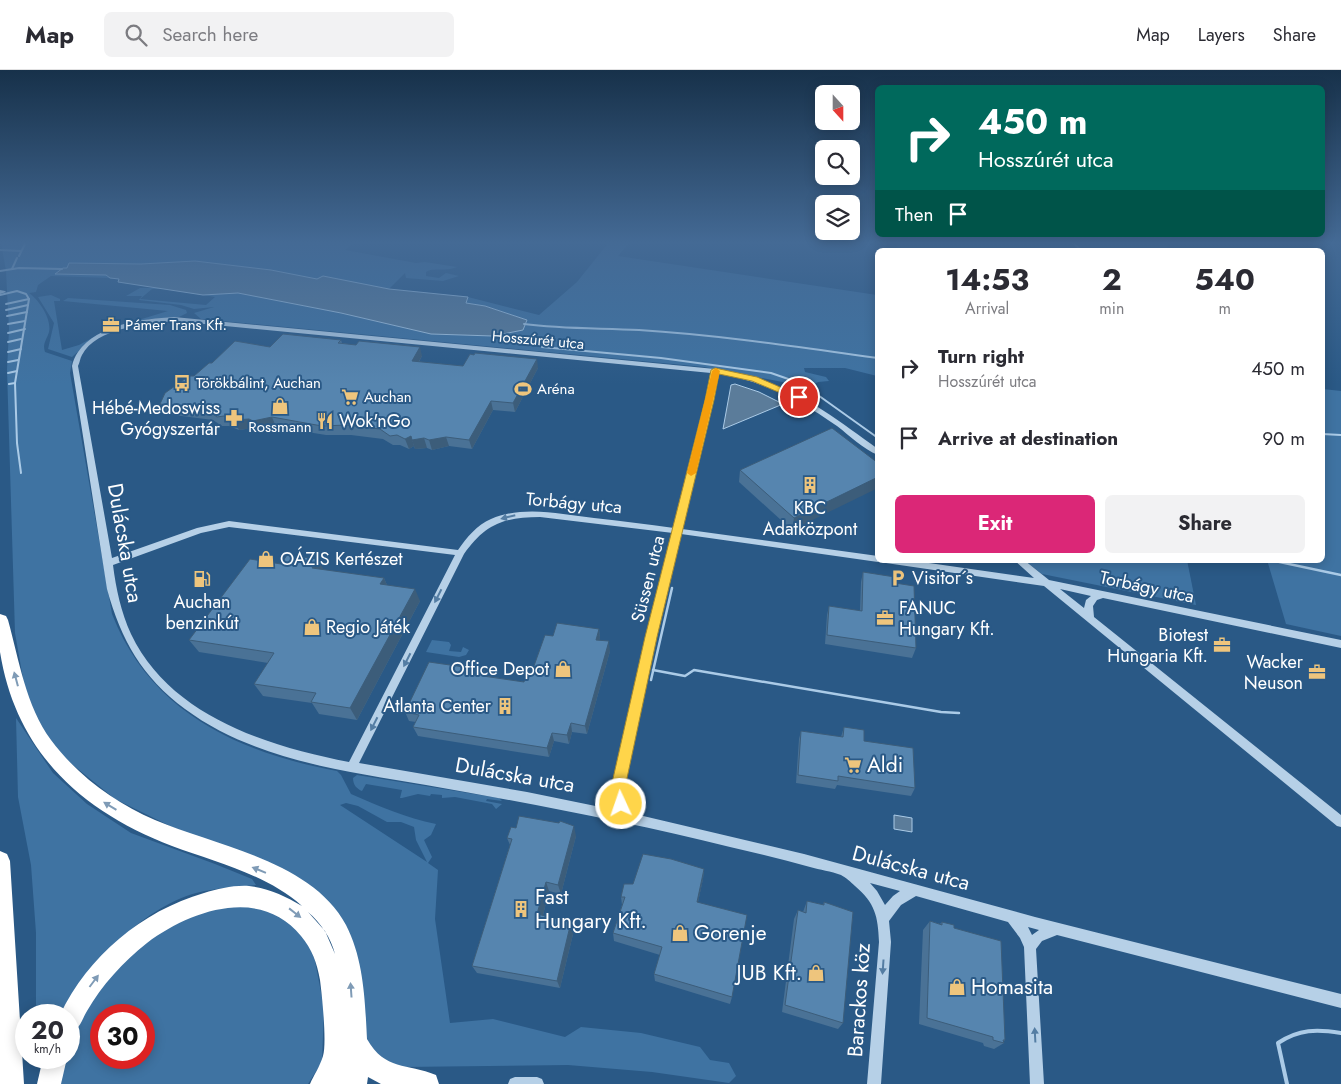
<!DOCTYPE html>
<meta charset="utf-8">
<style>
:root{--surface:#fff;--page:#f2f2f3;--text:#2b2b33;--muted:#7c7c81;--line:#e1e1e2;--accent:#db2777}
body{margin:0;font-family:Jost,sans-serif;background:var(--page);color:var(--text);height:100vh;display:flex;flex-direction:column;font-size:19px;white-space:nowrap}
*{box-sizing:border-box;margin:0}
p{font-size:16px;color:var(--muted)}
.icon{flex:none;width:28px;height:28px;fill:none;stroke:currentColor;stroke-width:2;stroke-linecap:round;stroke-linejoin:round}
.map{position:relative;flex:1;overflow:hidden}
.side{position:absolute;left:875px;top:178px;width:450px;height:315px;display:flex;flex-direction:column;background:var(--surface);border-radius:8px;box-shadow:0 2px 12px #0003}
.side>*{flex:none}
.top-card{position:absolute;left:875px;top:15px;width:450px;height:152px;border-radius:8px;box-shadow:0 2px 12px #0003;background:#00695c;color:#fff;overflow:hidden}
.needle{width:32px;rotate:159deg}
.tools{position:absolute;left:815px;top:15px;display:grid;gap:10px}
.tools a{display:grid;place-items:center;width:45px;height:45px;border-radius:8px;background:var(--surface);box-shadow:0 2px 12px #0003;font-size:25px}
.speed{position:absolute;left:15px;top:934px;display:flex;gap:10px;font-size:25px;font-weight:700;text-align:center}
.speed>*{display:grid;place-content:center;width:65px;height:65px;border-radius:50%;background:var(--surface);box-shadow:0 2px 12px #0003;line-height:1}
.speed small{font-size:12px;font-weight:400}
.speed .limit{border:8px solid #d22;background:#fff;color:#111}
.pin{position:absolute;display:grid;place-items:center;width:42px;height:42px;color:#fff;margin:-21px;border:2px solid #fff;border-radius:50%;box-shadow:0 1px 5px #0007}
.me{position:absolute;width:55px;margin:-28px;rotate:357deg;stroke-linejoin:round;filter:drop-shadow(0 0 4px #0008)}
.turn{display:flex;align-items:center;gap:18px;height:105px;padding:0 20px;font-size:22px}
.turn .icon{width:65px;height:65px;stroke-width:2.5}
.turn b{display:block;font-size:35px;line-height:42px}
.then{display:flex;align-items:center;height:48px;padding:0 20px;background:#0003;gap:10px;font-size:19px}
.eta{display:flex;justify-content:space-evenly;align-items:center;height:85px;text-align:center}
.eta b{font-size:30px;font-weight:700;line-height:35px}
.cta{display:flex;gap:10px;margin-top:auto;padding:10px 20px}
.cta a{flex:1;height:58px;border-radius:8px;background:var(--accent);color:#fff;font-size:20px;font-weight:700;line-height:58px;text-align:center}
.cta a+a{background:var(--page);color:var(--text)}
ul{padding:0;list-style:none}
li{display:flex;align-items:center;gap:15px;height:70px;padding:0 20px}
li div{flex:1}
li b{display:block;font-size:19px}
li em{font-style:normal}
header{display:flex;align-items:center;gap:30px;box-sizing:border-box;height:70px;padding:0 25px;background:var(--surface);border-bottom:1px solid var(--line)}
header strong{font-size:24px}
nav{display:flex;gap:28px;margin-inline-start:auto;font-size:18px}
.search{width:350px;height:45px;background:var(--page);display:flex;align-items:center;gap:12px;box-sizing:border-box;padding:0 18px;border-radius:8px;color:var(--muted);font-size:19px}
.map>svg:first-child{display:block}
</style>
<header>
<strong>Map</strong>
<div class="search"><svg class="icon" aria-label="search" viewBox="0 0 24 24"><circle cx="10" cy="10" r="6"/><path d="M15 15l6 6"/></svg>Search here</div>
<nav><a>Map</a><a>Layers</a><a>Share</a></nav>
</header>
<div class="map">
<svg width="1341" height="1014" viewBox="0 0 1341 1014">
<rect width="100%" height="100%" fill="#2a5986"/>
<g fill="#3f73a2" fill-rule="evenodd">
<path d="M1,172h354l-10,8 71,13 9,-1 32,5c-12,5 -24,0 -31,5v4l13,2 7,-5 13,3 -16,5 -37,-3 -1,-5 -16,16 -66,-13 -6,3 -46,-9 -76,-9 -54,3 -65,-1 -20,11 50,1 4,3 -59,-2 -13,9 -2,7 -7,1c10,7 23,26 20,39 -2,7 -7,12 -4,20l27,9 -2,12 42,241c38,98 127,139 225,157l4,4 10,19c28,12 55,24 85,30l-5,11 -7,5 8,17 -4,6 10,7 -3,49 15,104 43,-4 72,18 16,-10 60,6 59,14 10,13 19,3 7,13 -7,7 -77,-11 -84,-7 -167,2 -21,-10 -12,-13 -15,-99 -104,-87 -79,-32 -55,-27 -47,-38 -30,-34 -14,-43 -9,-51 -8,-263 2,-41 -3,-58zM346,733l12,3 29,16h14l13,5 2,13 11,22 -87,-57z"/>
<path d="M609,172h21l-12,14 259,39v81l-32,-8h-41l1,4 21,5 3,4 -11,1 -3,2 -14,-1 -3,2 -94,-18 -503,-48 -7,-6 20,-6 -20,2 -13,-4 -42,-5 3,-4h-16l14,-8h30l33,7 35,-2 103,20 90,21 62,2 30,-6 4,-10 -42,-14 -20,-3 3,-6 71,18 38,-33zM152,219h18l45,8 -9,8 -66,-6z"/>
<path d="M898,172h268l2,8h-271z"/>
<path d="M51,225l9,4v2h-6l8,49 17,-5 30,-16 59,-18 -105,-10 5,-3 102,7 16,5 1,3 -8,4 -27,2 -28,6 -33,15 -19,17 -24,-8 6,-26 -16,-26z"/>
<path d="M1323,319l18,2v245l-55,-12 -19,-64h55z"/>
<path d="M1024,490h163l9,45 -154,-31z"/>
<path d="M432,570l17,2 2,3 -2,6 12,1 2,-5 6,3 -3,5 -7,2 -33,-5z"/>
<path d="M16,648l37,55 34,31 44,29 84,31 37,15 4,6c-20,2 -40,3 -60,8 -54,15 -110,74 -136,122h-24v-82l-5,-68 -13,-68z"/>
<path d="M357,705l142,23 3,3 -15,-2 -1,2 16,3 -6,5 -4,-5 -37,-7 -13,1v-3l-11,-1 -1,2 -12,-2 -16,4h-2l2,-8 -36,-6 -4,7c-5,-2 -9,-6 -9,-13z"/>
<path d="M236,836h21l25,10 22,17 11,28 9,47 -2,54 -14,22h-247l4,-26h4v-18l15,-33 47,-57 61,-36zM101,945h43v43h-43z"/>
</g>
<g fill="#5b7c9a" stroke="#abcbe7">
<path d="M195,191l76,9 46,9 6,-3 66,13 79,8 -2,6 19,3 42,14 -4,10 -30,6 -62,-2 -90,-21 -103,-20 -35,2 -85,-13 1,-3 -9,-1 -4,-3 -51,-1 8,-6h4l2,-5 72,1z"/>
<path d="M735,314l24,8 24,12 -60,25 8,-44z"/>
<path d="M894,745l18,3v14l-18,-3z"/>
</g>
<g fill="none" stroke-linecap="round" stroke-linejoin="round">
<g stroke="#abcbe7" stroke-width="2">
<path d="M1072,172l9,8"/>
<path d="M0,180l21,1"/>
<path d="M19,186l7,-14"/>
<path d="M12,199l5,-11"/>
<path d="M0,201l19,-3 43,1"/>
<path d="M0,225l17,-4 9,3 3,5 -14,84 -6,1"/>
<path d="M6,234l23,-5"/>
<path d="M6,240l22,-5"/>
<path d="M7,246l20,-4"/>
<path d="M8,254l17,-3"/>
<path d="M524,254c38,5 76,4 115,6 80,5 159,17 239,28"/>
<path d="M8,263l17,-4"/>
<path d="M8,272l13,-3"/>
<path d="M542,277l119,11 110,15 23,8 21,12 63,45"/>
<path d="M8,282l13,-3"/>
<path d="M8,292l10,-2"/>
<path d="M8,303l9,-2"/>
<path d="M15,313l2,60 4,30"/>
<path d="M1322,364l19,1"/>
<path d="M1270,490l5,1"/>
</g>
<g stroke="#abcbe7" stroke-width="2.5">
<path d="M1270,490l71,15"/>
<path d="M653,600l32,6 9,-6 247,42 18,1"/>
<path d="M651,610l21,-92"/>
</g>
<path stroke="#abcbe7" stroke-width="4" d="M1287,1014l-9,-41c21,-14 39,-14 63,-10"/>
<g fill="#b6d0e7" fill-rule="evenodd">
<path d="M0,220l5,1 1,1 -6,2z"/>
<path d="M174,247l541,52c17,3 33,6 49,12 42,14 78,42 114,68v6c-15,-6 -28,-19 -41,-29 -38,-27 -73,-44 -119,-53l-5,27 -31,129 196,27v4h4l-4,2 -197,-28 -25,103 -32,146c-1,15 5,22 15,32l165,39 231,63 306,77v14l-284,-73 -15,6 -6,8 8,135h-14l-6,-137 -4,-9 -12,-16 -92,-26 -15,9 -12,16 2,21 -10,142h-14l12,-142c-1,-26 -4,-39 -24,-56 -4,-4 -10,-9 -14,-11 -10,-4 -21,-5 -31,-8 -27,-7 -53,-14 -80,-20 -101,-25 -202,-44 -304,-62 -82,-14 -172,-25 -241,-76 -43,-32 -64,-69 -78,-120l-35,-223c1,-5 3,-10 6,-14 20,-28 64,-33 96,-35zM174,251l537,52 -4,27 -33,128c-27,-4 -53,-7 -80,-10 -34,-4 -70,-13 -103,1 -14,6 -24,18 -33,31l-229,-29 -32,7 -85,30 -34,-192c2,-4 2,-8 4,-11 14,-27 65,-32 92,-34zM540,447l133,16 -27,104 -32,146v15l6,13 -93,-19 -168,-29 105,-209c21,-30 40,-37 76,-37zM229,457l226,28 -106,207c-82,-16 -179,-46 -218,-128 -10,-22 -15,-45 -18,-69l88,-32zM870,813l30,8 -7,5 -8,9 -8,-14zM1028,857l11,3 -7,5z"/>
<path d="M882,490h26l126,18 -20,-18h10l25,20 292,60v8l-238,-50 -6,2 -4,6 1,11 247,198v12l-4,-1 -293,-240 -158,-23zM1060,519l31,7 -5,4 -2,8z"/>
<path d="M515,1007h22l5,2 2,5h-36l2,-5z"/>
</g>
<g fill="#fff" fill-rule="evenodd">
<path d="M0,544l6,2 2,4c11,40 18,86 43,120 26,35 64,63 104,80 61,26 157,41 191,105 18,35 19,76 21,114 18,32 40,24 69,36l3,9h-58l-13,-7 -1,7h-57c4,-9 10,-18 13,-28 4,-13 -1,-61 -3,-76 -3,-17 -8,-31 -19,-44 -40,-50 -110,-26 -154,7 -24,19 -45,42 -60,68 -6,10 -7,19 -18,22v-18h-9c28,-59 82,-104 144,-122 14,-4 30,-8 45,-7 20,2 36,10 53,20 -36,-32 -87,-44 -130,-60 -91,-35 -156,-94 -172,-194 0,-12 0,-26 0,-38zM308,842c13,11 23,26 27,42l-10,-23z"/>
<path d="M0,781l7,3 3,7 14,223h-24z"/>
<path d="M43,988h24l-6,26h-24z"/>
</g>
</g>
<g fill="#4a7296">
<path d="M341,270l1,3 80,13 -3,6 44,4 75,2 -23,44 -22,-2 -21,39 -23,-3 -17,4 -5,-2 -12,1 -1,-3 -5,3 -9,-4h-7l-10,-6 -32,-4h-25l-50,-8 -18,3 -5,-2 -14,2 -10,-4h-7l-9,-6 -47,-6 -6,-10 52,-41 58,-16z"/>
<path d="M878,393l-86,67 -53,-48 1,-12z"/>
<path d="M318,489l5,11 61,8 3,7 33,16 -63,119 -38,-6 -7,-11 -49,-7 -9,-12 14,-21 -69,-11 -10,-12 92,-76z"/>
<path d="M863,502l32,11 21,65 -4,10 -87,-14 2,-29 2,-9 31,5 1,-29z"/>
<path d="M599,559l1,9 -1,2 11,11 -23,83 -15,-2 -3,12 -15,-3 -5,16 -131,-21 -5,-9 3,-5 -7,-1 -4,-9 82,-36 37,6 6,-5 23,-41z"/>
<path d="M844,657l20,14 51,47 -4,8 -74,-11 -2,4 -39,-6 3,-44 2,-8 40,6z"/>
<path d="M576,766l-15,58 -12,-3 -6,24 31,15 -14,58 -83,-15 -5,-7 38,-121 -3,-7z"/>
<path d="M704,799l-1,10 -5,23 34,95 -2,7 -75,-23 -1,-7 6,-19 -46,-14 -1,-8 9,-28 -1,-8z"/>
<path d="M807,831l16,4 1,-3 19,121 -5,6 -56,-17 12,-93 4,-9 5,2z"/>
<path d="M930,851l10,3 2,-2 12,6 51,112 -2,2 1,1 -10,6 -10,-3 -1,-3 -64,-19 4,-94z"/>
</g>
<g fill="#3c5d7a">
<path d="M116,251l2,3 -10,4 -2,-3z"/>
<path d="M420,277l2,9 -8,14 -2,-9z"/>
<path d="M537,289l1,9 -23,44 -2,-9z"/>
<path d="M491,331l2,9 -21,39 -3,-9z"/>
<path d="M272,347l4,10 -18,3 -5,-9z"/>
<path d="M249,349l4,9 -14,2 -5,-10z"/>
<path d="M411,366l3,10 -5,3 -4,-10z"/>
<path d="M446,367l3,9 -17,4 -3,-10z"/>
<path d="M424,368l3,10 -12,1 -3,-9z"/>
<path d="M878,407v11l-86,42 2,-12z"/>
<path d="M318,489l7,13 -13,-4z"/>
<path d="M384,508l5,12 -9,-6z"/>
<path d="M415,519l5,12 -63,119 -7,-12z"/>
<path d="M599,559l1,9 -3,11 -1,-9z"/>
<path d="M609,571l1,10 -23,83 -2,-8z"/>
<path d="M485,600l3,9 -5,-3z"/>
<path d="M571,653l1,9 -3,12 -2,-9z"/>
<path d="M552,663l2,8 -5,16 -2,-9z"/>
<path d="M574,756l2,10 -15,58 -3,-9z"/>
<path d="M704,799l-1,10 -7,32 1,-9z"/>
<path d="M546,812l3,9 -8,32 -4,-9z"/>
<path d="M571,852l3,8 -14,58 -3,-7z"/>
</g>
<g fill="#5685af" stroke="#3c5d7a">
<path d="M112,247l4,4 -10,4 -5,-4z"/>
<path d="M283,264l58,6 -3,3 18,2 3,-4 61,6 -8,14 51,5 7,-12 4,1 1,-2 62,6 -24,44 -22,-2 -22,39 -23,-3 -17,3 -5,-2 -12,2 -1,-4 -6,3 -8,-4 -7,1 -10,-7 -33,-4 -25,1 -50,-9 -19,4 -4,-2 -15,1 -10,-4 -7,1 -9,-7 -48,-6 5,-11 24,-17h5l15,-13h3l23,-22 35,6z"/>
<path d="M832,358l46,35v14l-84,41 -54,-48z"/>
<path d="M287,485l31,4 -6,9 72,10 -4,6 35,5 -65,119 -39,-6 5,-9 -62,-9 20,-31 -85,-13 61,-81 31,5z"/>
<path d="M863,502l32,5v6l19,3 2,62 -89,-13 2,-29 33,5z"/>
<path d="M557,553l42,6 -3,11 13,1 -24,85 -14,-3 -4,12 -15,-2 -5,15 -134,-21 6,-12 -14,-3 24,-50 56,8 -2,6 41,6 2,-6 4,1 15,-42 8,1z"/>
<path d="M844,657l20,3v11l49,7 2,40 -77,-12v5l-40,-6 3,-44 42,6z"/>
<path d="M519,746l40,7 1,-2 14,5 -16,59 -12,-3 -9,32 34,8 -14,59 -85,-15 40,-127 -5,-1 4,-11 5,1z"/>
<path d="M643,784l28,5 33,10 -7,33 50,13 -15,82 -78,-23 8,-27 -49,-14 12,-36h-4l3,-13h9z"/>
<path d="M807,831l17,4v-3l29,10 -10,111 -58,-18 13,-95 8,3z"/>
<path d="M930,851l12,4v-3l12,3v3l47,13 4,99h-2l1,3 -11,-3v-3l-66,-19z"/>
</g>
<defs><path id="oneway-solid" d="M-6-.8H1V-3.2L6.5 0L1 3.2V.8H-6Z" transform="scale(1.25)"/></defs>
<g fill="#547da3">
<use href="#oneway-solid" transform="translate(508 447) rotate(166)"/>
<use href="#oneway-solid" transform="translate(438 526) rotate(117)"/>
<use href="#oneway-solid" transform="translate(407 590) rotate(117)"/>
<use href="#oneway-solid" transform="translate(374 654) rotate(117)"/>
<use href="#oneway-solid" transform="translate(883 897) rotate(94)"/>
<use href="#oneway-solid" transform="translate(1035 965) rotate(-93)"/>
</g>
<g fill="#7f9bb6">
<use href="#oneway-solid" transform="translate(16 609) rotate(-105)"/>
<use href="#oneway-solid" transform="translate(110 736) rotate(-149)"/>
<use href="#oneway-solid" transform="translate(259 800) rotate(-158)"/>
<use href="#oneway-solid" transform="translate(295 843) rotate(38)"/>
<use href="#oneway-solid" transform="translate(94 911) rotate(-53)"/>
<use href="#oneway-solid" transform="translate(351 920) rotate(-94)"/>
</g>
<linearGradient id="sky" x2="0" y2="1"><stop stop-color="#17314a"/><stop offset="0.55" stop-color="#446a95"/><stop offset="1" stop-color="#446a95" stop-opacity="0"/></linearGradient>
<rect width="1341" height="314" fill="url(#sky)"/>
<path fill="#ffd54a" stroke="#a68a30" d="M715,298l42,9 46,20 -1,2h-7l-43,-18 -33,-7 -5,26 -57,237 -31,146c-1,9 3,19 0,26l-5,2 -5,-2c-4,-9 -5,-16 -4,-26l33,-146 60,-237 6,-30z"/>
<path fill="#f59e0b" d="M716,298l4,3 -24,102 -5,3 -4,-3 25,-102z"/>
<defs>
<g id="office-bare" transform="scale(1.35)"><path d="M-6-3h4V-5.5h4V-3h4V5H-6ZM-1-4.5V-3h2v-1.5ZM-6 0V1H6V0Z" fill="#eec57d" stroke="#2a5986" stroke-width="2.5" paint-order="stroke"/></g>
<g id="bus-bare" transform="scale(1.35)"><path d="M-5-6H5V4H4V6H2V4H-2V6H-4V4H-5ZM-3.5-4V0h7V-4ZM-3.5 1.2v1.5H-2V1.2ZM2 1.2v1.5H3.5V1.2Z" fill="#eec57d" stroke="#2a5986" stroke-width="2.5" paint-order="stroke"/></g>
<g id="stadium-bare" transform="scale(1.35)"><path d="M0-5a6.5 5 0 1 0 0 10a6.5 5 0 1 0 0-10ZM-3.5-1.8h7v3.6h-7Z" fill="#eec57d" stroke="#2a5986" stroke-width="2.5" paint-order="stroke"/></g>
<g id="supermarket-bare" transform="scale(1.35)"><path d="M-6-5.5h2.5l.6 2H6L4.5 2H-2.5L-4.4-4H-6ZM-1.5 3.2a1.3 1.3 0 1 0 .1 0ZM3 3.2a1.3 1.3 0 1 0 .1 0Z" fill="#eec57d" stroke="#2a5986" stroke-width="2.5" paint-order="stroke"/></g>
<g id="shop-bare" transform="scale(1.35)"><path d="M-5-2.5h2.3a2.7 3.5 0 0 1 5.4 0H5L5.5 6h-11ZM-1.5-2.5h3a1.5 2.3 0 0 0-3 0Z" fill="#eec57d" stroke="#2a5986" stroke-width="2.5" paint-order="stroke"/></g>
<g id="pharmacy-bare" transform="scale(1.35)"><path d="M-2-6h4v4h4v4h-4v4h-4v-4h-4v-4h4Z" fill="#eec57d" stroke="#2a5986" stroke-width="2.5" paint-order="stroke"/></g>
<g id="restaurant-bare" transform="scale(1.35)"><path d="M-5-6h1v4h1v-4h1v4h1v-4h1v5L-1.5 .5V6h-2V.5L-5-1ZM5-6V6H3V1.5H1.5Q1.5-4 5-6Z" fill="#eec57d" stroke="#2a5986" stroke-width="2.5" paint-order="stroke"/></g>
<g id="building-bare" transform="scale(1.35)"><path d="M-4-6H4V6H1V3H-1V6H-4ZM-2.5-4.3h1.7v1.8h-1.7ZM.8-4.3h1.7v1.8H.8ZM-2.5-1h1.7V.8h-1.7ZM.8-1h1.7V.8H.8Z" fill="#eec57d" stroke="#2a5986" stroke-width="2.5" paint-order="stroke"/></g>
<g id="parking-bare" transform="scale(1.35)"><path d="M-3.5-5.5H1a3.5 3.5 0 0 1 0 7H-1V5.5H-3.5ZM-1-3.4V-.6H.8a1.4 1.4 0 0 0 0-2.8Z" fill="#eec57d" stroke="#2a5986" stroke-width="2.5" paint-order="stroke"/></g>
<g id="fuel-bare" transform="scale(1.35)"><path d="M-5.5-6h7V0h2V4h1.3V-2.5L3-4.5l.8-.8L6-3V5H2.5V1h-1V6h-7ZM-4.2-4.7v3.2H.2V-4.7Z" fill="#eec57d" stroke="#2a5986" stroke-width="2.5" paint-order="stroke"/></g>
</defs>
<g fill-rule="evenodd">
<use href="#office-bare" x="111" y="255"/>
<use href="#bus-bare" x="182" y="313"/>
<use href="#stadium-bare" x="523" y="319"/>
<use href="#supermarket-bare" x="350" y="327"/>
<use href="#shop-bare" x="280" y="336"/>
<use href="#pharmacy-bare" x="234" y="348"/>
<use href="#restaurant-bare" x="325" y="351"/>
<use href="#building-bare" x="810" y="415"/>
<use href="#shop-bare" x="266" y="489"/>
<use href="#parking-bare" x="898" y="508"/>
<use href="#fuel-bare" x="202" y="509"/>
<use href="#office-bare" x="885" y="548"/>
<use href="#shop-bare" x="312" y="557"/>
<use href="#office-bare" x="1222" y="575"/>
<use href="#shop-bare" x="563" y="599"/>
<use href="#office-bare" x="1317" y="602"/>
<use href="#building-bare" x="505" y="636"/>
<use href="#supermarket-bare" x="853" y="695"/>
<use href="#building-bare" x="521" y="839"/>
<use href="#shop-bare" x="680" y="863"/>
<use href="#shop-bare" x="816" y="903"/>
<use href="#shop-bare" x="957" y="917"/>
</g>
<g text-anchor="middle" stroke-width="4" stroke-linejoin="round" paint-order="stroke">
<g font-size="15" fill="#fff" stroke="#2a5986" text-anchor="start">
<text x="125" y="260">Pámer Trans Kft.</text>
<text x="196" y="318">Törökbálint, Auchan</text>
<text x="537" y="324">Aréna</text>
<text x="364" y="332">Auchan</text>
<text x="280" y="362" text-anchor="middle">Rossmann</text>
</g>
<g font-size="15" fill="#fff" stroke="#2a5986">
<text transform="translate(538 270) rotate(5)" y="5">Hosszúrét utca</text>
</g>
<g font-size="18" fill="#fff" stroke="#2a5986" text-anchor="end">
<text x="220" y="344">Hébé-Medoswiss<tspan x="220" dy="21">Gyógyszertár</tspan></text>
<text x="339" y="357" text-anchor="start">Wok'nGo</text>
<text x="810" y="444" text-anchor="middle">KBC<tspan x="810" dy="21">Adatközpont</tspan></text>
<text x="280" y="495" text-anchor="start">OÁZIS Kertészet</text>
<text x="912" y="514" text-anchor="start">Visitor´s</text>
<text x="202" y="538" text-anchor="middle">Auchan<tspan x="202" dy="21">benzinkút</tspan></text>
<text x="899" y="544" text-anchor="start">FANUC<tspan x="899" dy="21">Hungary Kft.</tspan></text>
<text x="326" y="563" text-anchor="start">Regio Játék</text>
<text x="1208" y="571">Biotest<tspan x="1208" dy="21">Hungaria Kft.</tspan></text>
<text x="1303" y="598">Wacker<tspan x="1303" dy="21">Neuson</tspan></text>
<text x="549" y="605">Office Depot</text>
<text x="491" y="642">Atlanta Center</text>
</g>
<g font-size="18" fill="#fff" stroke="#2a5986">
<text transform="translate(574 433) rotate(5)" y="6">Torbágy utca</text>
<text transform="translate(648 509) rotate(-76)" y="6">Süssen utca</text>
<text transform="translate(1147 517) rotate(12)" y="6">Torbágy utca</text>
</g>
<g font-size="21" fill="#fff" stroke="#2a5986">
<text transform="translate(125 473) rotate(80)" y="7">Dulácska utca</text>
<text transform="translate(515 705) rotate(10)" y="7">Dulácska utca</text>
<text transform="translate(911 798) rotate(15)" y="7">Dulácska utca</text>
<text transform="translate(859 930) rotate(-86)" y="7">Barackos köz</text>
</g>
<g font-size="21" fill="#fff" stroke="#2a5986" text-anchor="start">
<text x="867" y="702">Aldi</text>
<text x="535" y="834">Fast<tspan x="535" dy="24">Hungary Kft.</tspan></text>
<text x="694" y="870">Gorenje</text>
<text x="802" y="910" text-anchor="end">JUB Kft.</text>
<text x="971" y="924">Homasita</text>
</g>
</g>
</svg>
<div class="tools">
<a><svg class="needle" viewBox="-14 -14 28 28"><path d="M0-13l5 13h-10z" fill="#e53935"/><path d="M0 13l5-13h-10z" fill="#7c7c81"/></svg></a>
<a><svg class="icon" aria-label="search" viewBox="0 0 24 24"><circle cx="10" cy="10" r="6"/><path d="M15 15l6 6"/></svg></a>
<a><svg class="icon" aria-label="layers" viewBox="0 0 24 24"><path d="M12 4l9 5-9 5-9-5zM3 14l9 5 9-5"/></svg></a>
</div>
<div class="speed"><div>20<small>km/h</small></div><div class="limit">30</div></div>
<div class="pin" style="left:799px;top:327px;background:#d93025"><svg class="icon" aria-label="arrive" viewBox="0 0 24 24"><path d="M6 21V4h12l-3 4 3 4H6"/></svg></div>
<svg class="me" style="left:621px;top:734px" viewBox="-20 -20 40 40"><circle r="17" fill="#ffd54a" stroke="#fff" stroke-width="3"/><path d="M0-11L8 9 0 5-8 9z" fill="#fff"/></svg>
<div class="top-card">
<div class="turn"><svg class="icon" aria-label="right" viewBox="0 0 24 24"><path d="M7 20v-9h11M14 6l5 5-5 5"/></svg><div><b>450 m</b>Hosszúrét utca</div></div>
<div class="then">Then<svg class="icon" aria-label="arrive" viewBox="0 0 24 24"><path d="M6 21V4h12l-3 4 3 4H6"/></svg></div>
</div>
<section class="side">
<div class="eta">
<div><b>14:53</b><p>Arrival</p></div>
<div><b>2</b><p>min</p></div>
<div><b>540</b><p>m</p></div>
</div>
<ul>
<li><svg class="icon" aria-label="right" viewBox="0 0 24 24"><path d="M7 20v-9h11M14 6l5 5-5 5"/></svg><div><b>Turn right</b><p>Hosszúrét utca</p></div><em>450 m</em></li>
<li><svg class="icon" aria-label="arrive" viewBox="0 0 24 24"><path d="M6 21V4h12l-3 4 3 4H6"/></svg><div><b>Arrive at destination</b></div><em>90 m</em></li>
</ul>
<div class="cta"><a>Exit</a><a>Share</a></div>
</section>
</div>
